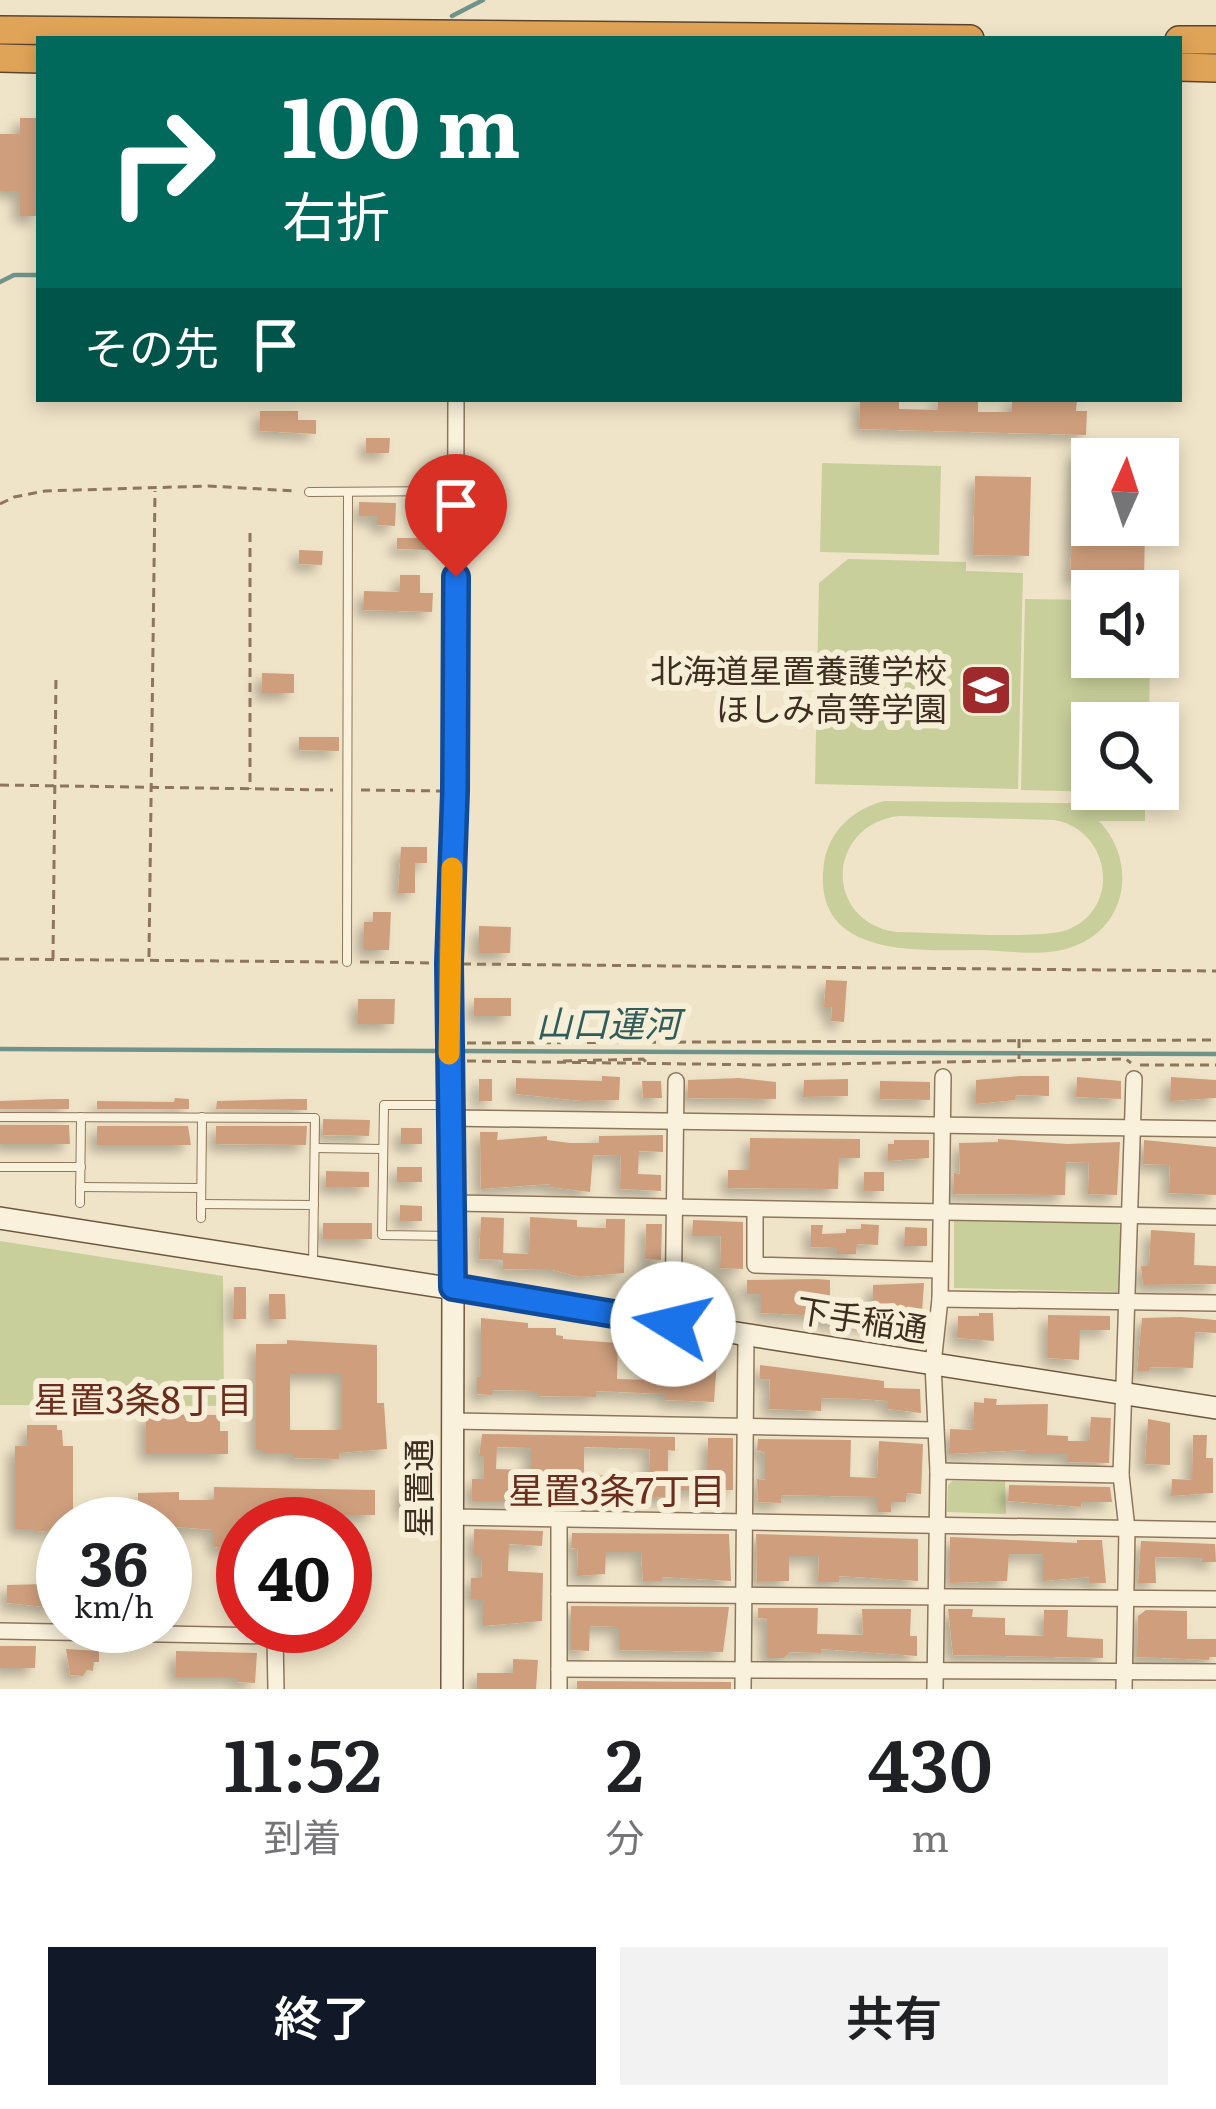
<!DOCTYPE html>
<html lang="ja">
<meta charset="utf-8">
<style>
:root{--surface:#fff;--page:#f2f2f2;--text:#202124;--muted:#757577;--accent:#111827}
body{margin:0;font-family:Literata,"Noto Sans JP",serif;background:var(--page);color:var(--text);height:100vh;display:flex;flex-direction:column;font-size:45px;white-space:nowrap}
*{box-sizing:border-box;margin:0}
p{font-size:39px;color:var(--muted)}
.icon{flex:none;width:66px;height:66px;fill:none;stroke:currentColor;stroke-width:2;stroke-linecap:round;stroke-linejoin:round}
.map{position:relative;height:1689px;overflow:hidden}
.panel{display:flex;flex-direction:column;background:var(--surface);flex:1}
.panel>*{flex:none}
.banner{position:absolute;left:36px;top:36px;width:1146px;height:366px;border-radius:0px;box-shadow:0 6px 18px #0003;background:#00695c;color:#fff;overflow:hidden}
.needle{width:78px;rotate:3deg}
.tools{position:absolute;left:1071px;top:438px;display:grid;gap:24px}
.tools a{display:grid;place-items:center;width:108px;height:108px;border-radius:0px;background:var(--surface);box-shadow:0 6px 18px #0003;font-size:60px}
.speed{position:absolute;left:36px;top:1497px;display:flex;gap:24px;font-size:60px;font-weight:700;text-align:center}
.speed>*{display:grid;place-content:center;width:156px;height:156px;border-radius:50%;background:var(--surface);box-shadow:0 6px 18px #0003;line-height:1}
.speed small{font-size:30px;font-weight:400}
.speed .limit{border:18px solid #d22;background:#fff;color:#111}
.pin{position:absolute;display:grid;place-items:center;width:102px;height:102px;color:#fff;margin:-123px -51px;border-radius:50% 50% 50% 0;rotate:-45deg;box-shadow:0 0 12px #0007}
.pin .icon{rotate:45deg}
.me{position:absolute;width:132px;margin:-66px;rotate:279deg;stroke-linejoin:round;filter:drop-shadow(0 0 9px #0008)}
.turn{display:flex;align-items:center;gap:42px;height:252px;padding:0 48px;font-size:54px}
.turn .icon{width:156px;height:156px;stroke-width:2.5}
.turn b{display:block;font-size:84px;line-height:102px}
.then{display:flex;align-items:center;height:114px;padding:0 48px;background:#0003;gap:24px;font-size:45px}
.eta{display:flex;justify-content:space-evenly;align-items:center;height:204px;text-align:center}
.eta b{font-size:72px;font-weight:600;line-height:84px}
.cta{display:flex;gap:24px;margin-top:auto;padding:24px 48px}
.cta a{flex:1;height:138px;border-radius:0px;background:var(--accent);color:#fff;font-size:48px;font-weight:600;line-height:138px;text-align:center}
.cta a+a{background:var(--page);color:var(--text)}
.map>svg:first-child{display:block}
</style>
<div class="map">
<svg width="1216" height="1689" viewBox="0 0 1216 1689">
<defs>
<filter id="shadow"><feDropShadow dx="-7" dy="7" stdDeviation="6" flood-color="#0004"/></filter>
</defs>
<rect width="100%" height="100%" fill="#f0e4c8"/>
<g fill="#c9cf9b" fill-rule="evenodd">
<path d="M822,463l119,3 -2,89 -119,-3z"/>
<path d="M848,559l118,3v9l57,2 -5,216 -203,-5 4,-201z"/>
<path d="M1025,599l67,1v57h58l-1,66h-57v66h55v4l-126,-3z"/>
<path d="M884,801l261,3v17h-46c38,39 30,107 -27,126 -27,10 -62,4 -91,3 -61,0 -171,10 -157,-87 5,-32 29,-54 60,-62zM899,816l155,4c56,9 69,88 13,110 -29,10 -134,2 -171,2 -73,-11 -70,-107 3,-116z"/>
<path d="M954,1221l161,1 9,7 -4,63 -166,-4z"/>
<path d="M0,1241l223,35 1,130 -224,-1z"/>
<path d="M952,1481h53l1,33 -59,-2 1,-27z"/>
</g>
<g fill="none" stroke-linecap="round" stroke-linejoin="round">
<g stroke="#6f938a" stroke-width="4.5">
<path d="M452,16l31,-16"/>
<path d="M0,282l14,-7h25"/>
<path d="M0,1049l444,2"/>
<path d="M456,1051l760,3"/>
</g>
</g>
<g fill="#cf9f7d" fill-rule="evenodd" filter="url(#shadow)">
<path d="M20,118h19v98h-19v-25h-20v-57h20z"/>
<path d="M860,399h39v10l39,1v-11h40v13h34v-13h65l-1,12h11l-1,24 -227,-6z"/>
<path d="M260,411h38v9h18v14l-56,-3z"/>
<path d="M366,438h24l-1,15h-23z"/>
<path d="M1076,452l16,1v72h53l-1,55 -74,-2z"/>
<path d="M975,476l56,1 -2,79 -56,-1z"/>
<path d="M359,502l37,1 -1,23 -18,-1v-9h-18z"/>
<path d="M397,538h32v12l-32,-1z"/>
<path d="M299,550l24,1 -1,14 -23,-1z"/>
<path d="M400,575h20v18h13l-1,19 -69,-2 1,-19 36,1z"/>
<path d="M262,673l32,1v19h-32z"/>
<path d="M299,737h40v14l-40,-1z"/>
<path d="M401,847h26v16h-12v30h-17z"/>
<path d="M373,912h18l-2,38h-25v-28h9z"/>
<path d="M479,926l32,1 -1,26h-31z"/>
<path d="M826,980l21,1 -3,41 -13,-1 1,-14h-8z"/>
<rect x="474" y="998" width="37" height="18"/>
<path d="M358,999h37l-1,25h-36z"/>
<path d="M602,1076l18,1 -1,23 -37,1 -66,-7v-16l86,3z"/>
<path d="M1020,1076h29v20l-34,-1v5l-39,4v-24z"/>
<path d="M1077,1077l44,4v18l-45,-2z"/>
<path d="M1171,1077l45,3v18l-46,3z"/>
<path d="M739,1078l37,4v17l-88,-1v-18z"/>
<rect x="479" y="1079" width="13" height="22"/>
<path d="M848,1079v17l-45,1 1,-17z"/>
<path d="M642,1081h19l1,17h-19z"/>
<path d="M880,1081l50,1v18l-50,-1z"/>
<path d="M175,1098l14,1v10h-92v-8l77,1z"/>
<path d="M53,1099h16v10h-69v-8z"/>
<path d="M291,1099h16v11l-91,-1 1,-8z"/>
<path d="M323,1119l47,1 -1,16 -46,-1z"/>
<path d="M0,1125h69l1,19h-70z"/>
<path d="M97,1126h91l3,19h-94z"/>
<path d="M216,1126h91l-1,19 -90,-1z"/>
<rect x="401" y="1128" width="21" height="16"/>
<path d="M480,1132h18l-1,8 50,-4v4l23,3h29v-7l64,-1v17l-24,-1 -1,23 23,1v16l-41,-2 1,-33 -28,-1 -3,37 -40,-5v-3l-69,5z"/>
<path d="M750,1138l110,1v19h-21l-1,31 -110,-1v-18h22z"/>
<path d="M998,1139l69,5 53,-2 -3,53 -29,-1 1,-31 -23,-1 -1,33 -112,-1 1,-21 6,1 -1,-31 39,-1z"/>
<path d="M894,1140h35v18l-41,3v-17h6z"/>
<path d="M1144,1140l72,7v48l-47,-2 1,-28 -27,-1z"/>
<rect x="397" y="1167" width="25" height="15"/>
<path d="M326,1171l43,1v15h-43z"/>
<rect x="864" y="1172" width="20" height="19"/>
<path d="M400,1205l22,1v15h-22z"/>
<path d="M481,1217l23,1 -1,42 -24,-1z"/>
<path d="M530,1217l47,3v7l29,1v-9h19l-1,54 -45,4 -26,-7 -50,-1v-16l26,1z"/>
<path d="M693,1220l50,2v47l-23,-1 1,-32h-29z"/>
<rect x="323" y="1223" width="49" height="16"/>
<path d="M646,1224h16l-1,36 -16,-1z"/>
<path d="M861,1224l18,1 -1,20 -21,-1 -1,10h-19v-6l-26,-1v-22h12l-1,9 24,-1v-4h15z"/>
<path d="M905,1227l22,1v18h-23z"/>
<path d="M1151,1230l44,3 -1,32 22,1v18l-73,1 -2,-19h8z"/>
<path d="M688,1278l25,1 -1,18h-25z"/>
<path d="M816,1279l14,1v24l43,2v-21l51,-2 -3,44 -98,-5v-6l-62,-3v-19h-14v-14z"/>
<path d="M234,1287h12v32h-13z"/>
<path d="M269,1294h16l1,25h-17z"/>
<path d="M979,1313h14l1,28 -37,-3 1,-22h21z"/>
<path d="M1048,1315l62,1v14h-30l-1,30 -31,-2z"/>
<path d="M1181,1317l35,3v13l-21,-1 -2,36 -44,-1v4h-12l5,-53z"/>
<path d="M481,1318l47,5v5h28v7l7,1v3l55,4 -1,36 34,1 1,-30 44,-1 -1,10 22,1 -3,42 -49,-2v-6l-69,-3v6l-58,-1v-5l-46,-1v5l-15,-1v-17h4z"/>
<path d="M287,1340l90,5v58h7l3,46 -48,4v6l-46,-1v-5h-30v-4h-7v-105h31zM290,1374h52v56h-52z"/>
<path d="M760,1365l124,16v7l36,1 1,24 -33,-4v-8l-26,-2 -41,-1v13l-52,-2 1,-30h-10z"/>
<path d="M984,1398l13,1 -1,6 52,-1 -1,31 21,1v5h21l2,-24 20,1 -2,45 -41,-1v-8h-42v-4l-77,4 1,-25 23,1 1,-28 10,1z"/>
<path d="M146,1414l74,1v16h8v23h-82z"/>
<path d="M1148,1419l22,4v42l-25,-1z"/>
<path d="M27,1425h30v5h5l1,16h10v78h-10v5l-28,3v-3h-20v-83h12z"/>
<path d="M482,1434l193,3v14l-7,-1v24l40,1v-37h25v52h-55v8l-63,-3v5h-12v-8l-51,-8v7l-31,-1v11h-49v-22h12v-23h-5zM497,1447l34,1v22l-35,-1zM584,1447l66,2 -1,25 -61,2 -4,-3z"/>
<path d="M1193,1435h14l-1,23h7v35l-42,3 1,-17 20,1z"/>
<path d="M758,1439l93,1 -1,37 27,1 2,-37 44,3 -2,50 -14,-1 -1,9h-15v10h-13v-15l-97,-2v8l-23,-1 -1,-23 8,1v-27l-8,-3z"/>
<rect x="401" y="1482" width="21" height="30"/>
<path d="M1009,1485l101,2 2,15h-30l-1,5 -73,-6z"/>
<path d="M214,1487l161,3v25h-132v35l-29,-3v-17l-76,-6v-31l41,-1v8h35z"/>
<path d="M474,1529l69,2 -1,15 -33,-2 -1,27 35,2 -1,48 -59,5v-27h-12v-21h11l-1,-22h-7z"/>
<path d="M572,1533l157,1 2,47 -69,-4v4h-19l-2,-29h-35l-1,22 -28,2 1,-27 -7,-1z"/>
<path d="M756,1534l162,5v42l-79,-5v6h-21l1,-26h-30v25h-32z"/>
<path d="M950,1537l127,6v-3h25l4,43h-17v-6l-46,4v-27h-34l-2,27 -57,2z"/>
<path d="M1141,1541l74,3 1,18h-15l1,-4 -47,-1 1,26h-18z"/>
<path d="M47,1584v3h8v21l-48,-5v-18z"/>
<path d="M571,1606l158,1 -6,45 -103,-2v-23l-30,-1 -1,25 -18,-1z"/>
<path d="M758,1608h60l-1,26 46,1 -1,-26h49l-1,27h7v20l-96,-7v4l-31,-1 -6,6h-17v-39l-9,-1z"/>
<path d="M948,1609h25l-1,8 33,1v17l39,1v-26h24l-1,27 36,2v19l-150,-3z"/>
<path d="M1146,1610l41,1v28h29v18h-7v3l-72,-3 1,-41z"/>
<path d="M0,1646h36l-1,22h-35z"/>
<path d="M66,1649l33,2v11h-5l-1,9 -6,-1 -4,6 -13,-1z"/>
<path d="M176,1651l81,2 -2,30 -18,-1v-5h-62z"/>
<path d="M513,1659l25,1 -2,29h-59v-16h36z"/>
<path d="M577,1681l154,1v7h-154z"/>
</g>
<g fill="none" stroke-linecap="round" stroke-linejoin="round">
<g stroke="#8d765c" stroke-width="10">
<g id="lane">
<path d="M309,492l145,-1"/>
<path d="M347,962l1,-470"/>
<path d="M449,1105h-65l-2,130 70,1"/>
<path d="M0,1117l315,1 -2,145"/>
<path d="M315,1148l68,1"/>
<path d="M0,1167h81"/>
<path d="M80,1187l121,1"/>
<path d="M80,1203l1,-86"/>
<path d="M201,1204l113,1"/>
<path d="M201,1218l1,-101"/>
</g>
</g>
<g stroke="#8d765c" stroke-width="18">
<g id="street">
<path d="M449,1118l767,11"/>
<path d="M454,1203l762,14"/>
<path d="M755,1211v54l185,5"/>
<path d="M453,1287l-4,-324 6,-172 1,-392"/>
<path d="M940,1299l276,4"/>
<path d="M673,1324l3,-243"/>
<path d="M453,1421l481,9"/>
<path d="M938,1471l183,4"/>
<path d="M452,1517l764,13"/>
<path d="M559,1594l657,5"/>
<path d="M0,1631l275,5 1,53"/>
<path d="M559,1669l657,3"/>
<path d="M559,1689v-170"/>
<path d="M743,1689l3,-355"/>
<path d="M935,1689l3,-218 -5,-107 7,-65 3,-222"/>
<path d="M1124,1689l3,-160 -6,-54 13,-396"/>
</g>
</g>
<g stroke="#6f573f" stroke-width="24">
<g id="secondary">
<path d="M0,1218l1216,190"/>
<path d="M452,1689l1,-402"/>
</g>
</g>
<g stroke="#5b4430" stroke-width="30">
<g id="highway">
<path d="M0,30l970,9"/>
<path d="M1179,40h37"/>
<path d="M0,58l39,1"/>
<path d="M1179,67l37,1"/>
</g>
</g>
<g stroke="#8d765c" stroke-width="3" stroke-dasharray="9 6" stroke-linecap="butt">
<path d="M0,504l14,-7 31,-6 163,-5 88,5"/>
<path d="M250,533v256"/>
<path d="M0,785l333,5"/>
<path d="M361,790l80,1"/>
<path d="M149,957l6,-466"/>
<path d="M0,959l338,3"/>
<path d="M53,959l3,-285"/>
<path d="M360,962l74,1"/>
<path d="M462,964l754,7"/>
<path d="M1019,1039v20"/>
<path d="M467,1043l749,-3"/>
<path d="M467,1061l300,4 359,-6 5,4"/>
<path d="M563,1061l80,-2 4,4"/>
<path d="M1140,1065h76"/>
</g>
<use href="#lane" stroke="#faf1dc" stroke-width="8"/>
<use href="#street" stroke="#faf1dc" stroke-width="15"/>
<use href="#secondary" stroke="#faf1dc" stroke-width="21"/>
<use href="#highway" stroke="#e0a458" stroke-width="27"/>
</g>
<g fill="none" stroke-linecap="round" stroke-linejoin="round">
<g stroke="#114b97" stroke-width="30">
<path id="route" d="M456,577l-1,214 -6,172 4,324 220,37"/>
</g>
<use href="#route" stroke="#1a73e8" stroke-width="21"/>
<path stroke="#f59e0b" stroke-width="21" d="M449,1054l3,-186"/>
</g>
<defs>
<g id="school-square" transform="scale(2.7)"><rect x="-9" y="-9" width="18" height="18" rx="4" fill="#9e2a2b" stroke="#f7eed8"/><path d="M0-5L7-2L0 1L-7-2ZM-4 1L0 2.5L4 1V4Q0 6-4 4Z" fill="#fff"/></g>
</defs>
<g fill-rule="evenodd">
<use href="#school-square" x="986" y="690"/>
</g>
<g text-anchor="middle" stroke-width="12" stroke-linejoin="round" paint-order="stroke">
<g font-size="33" fill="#3d2e20" stroke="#f7eed8" text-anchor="end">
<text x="947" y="683">北海道星置養護学校<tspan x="947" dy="38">ほしみ高等学園</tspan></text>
</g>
<g font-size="33" fill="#3d2e20" stroke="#f7eed8">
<text transform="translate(862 1320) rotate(9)" y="12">下手稲通</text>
<text transform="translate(419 1488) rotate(-90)" y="12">星置通</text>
</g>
<g font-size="36" font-style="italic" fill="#2f5d5a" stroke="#f7eed8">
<text x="608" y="1037">山口運河</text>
</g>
<g font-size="36" fill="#6b2e1e" stroke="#f7eed8">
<text x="143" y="1413">星置3条8丁目</text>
<text x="617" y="1504">星置3条7丁目</text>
</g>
</g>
</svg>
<div class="tools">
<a><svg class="needle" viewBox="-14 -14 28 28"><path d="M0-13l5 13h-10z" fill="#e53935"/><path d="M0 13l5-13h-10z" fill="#757577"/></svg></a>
<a><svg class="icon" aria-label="sound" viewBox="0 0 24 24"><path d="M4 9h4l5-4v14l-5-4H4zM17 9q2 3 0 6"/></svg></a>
<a><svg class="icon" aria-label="search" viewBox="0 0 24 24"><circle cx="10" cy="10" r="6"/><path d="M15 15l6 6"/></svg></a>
</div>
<div class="speed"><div>36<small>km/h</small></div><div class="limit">40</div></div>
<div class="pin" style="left:456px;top:577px;background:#d93025"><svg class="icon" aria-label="arrive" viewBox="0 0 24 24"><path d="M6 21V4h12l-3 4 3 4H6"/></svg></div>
<svg class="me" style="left:673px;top:1324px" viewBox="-20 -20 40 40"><circle r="19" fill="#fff"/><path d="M0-13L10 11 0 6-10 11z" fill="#1a73e8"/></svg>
<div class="banner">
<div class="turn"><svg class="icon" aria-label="right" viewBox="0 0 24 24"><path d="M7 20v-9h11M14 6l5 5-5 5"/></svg><div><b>100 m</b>右折</div></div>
<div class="then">その先<svg class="icon" aria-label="arrive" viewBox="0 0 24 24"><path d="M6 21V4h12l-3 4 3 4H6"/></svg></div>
</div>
</div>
<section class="panel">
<div class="eta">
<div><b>11:52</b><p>到着</p></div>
<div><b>2</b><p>分</p></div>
<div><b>430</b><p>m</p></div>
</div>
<div class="cta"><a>終了</a><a>共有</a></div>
</section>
